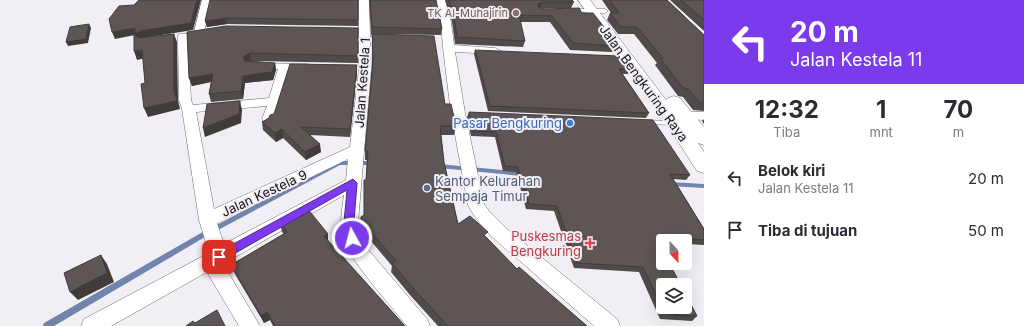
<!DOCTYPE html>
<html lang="id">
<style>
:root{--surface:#fff;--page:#f2f2f3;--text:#2b2b33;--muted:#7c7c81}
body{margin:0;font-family:Inter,sans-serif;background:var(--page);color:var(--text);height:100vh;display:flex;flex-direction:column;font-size:15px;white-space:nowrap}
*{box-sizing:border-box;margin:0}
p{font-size:13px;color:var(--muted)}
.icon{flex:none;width:22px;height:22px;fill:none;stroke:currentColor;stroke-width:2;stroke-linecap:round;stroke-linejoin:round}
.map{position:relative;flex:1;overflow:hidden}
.details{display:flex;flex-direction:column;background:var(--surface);width:320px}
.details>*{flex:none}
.top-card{background:#7c3aed;color:#fff;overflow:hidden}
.needle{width:26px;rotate:158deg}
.fabs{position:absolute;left:656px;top:234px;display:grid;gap:8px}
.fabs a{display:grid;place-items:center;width:36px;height:36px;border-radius:4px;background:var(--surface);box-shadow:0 4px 16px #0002;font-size:20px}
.pin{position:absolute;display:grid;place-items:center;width:34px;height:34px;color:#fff;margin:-17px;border-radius:8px;box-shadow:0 2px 6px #0006}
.me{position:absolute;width:44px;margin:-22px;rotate:353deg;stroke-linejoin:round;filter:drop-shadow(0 0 3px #0008)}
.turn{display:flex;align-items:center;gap:14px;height:84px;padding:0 20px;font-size:18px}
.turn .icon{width:52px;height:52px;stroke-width:2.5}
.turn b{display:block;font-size:28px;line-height:34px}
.eta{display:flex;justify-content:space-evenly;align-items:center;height:68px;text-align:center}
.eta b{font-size:24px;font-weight:700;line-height:28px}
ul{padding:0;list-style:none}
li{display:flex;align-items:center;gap:12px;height:52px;padding:0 20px}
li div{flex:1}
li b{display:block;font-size:15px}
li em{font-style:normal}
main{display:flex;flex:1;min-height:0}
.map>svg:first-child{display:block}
</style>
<main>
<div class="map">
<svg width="704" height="326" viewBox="0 0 704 326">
<rect width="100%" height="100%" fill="#f1eef5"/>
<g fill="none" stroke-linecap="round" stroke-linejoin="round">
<g fill="#7184ab" fill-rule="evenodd">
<path d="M339,161h36l3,2 -3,2h-35l-135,72 -151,89h-11l1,-3 157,-90z"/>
<path d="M439,164l83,8 3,2 -3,2 -83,-8 -3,-2z"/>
<path d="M668,182h2l34,2v4l-34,-2h-2l-1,-2z"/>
</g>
<g stroke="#6d6a70" stroke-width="1">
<g id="service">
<path d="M570,9h35l3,2 -3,2 -37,-1v-2z"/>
<path d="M641,120l34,1 4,2 -4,2 -31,-1 -4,-2z"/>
</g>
</g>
<g stroke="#6d6a70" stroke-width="1">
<g id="minor">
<path d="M202,0h10l-8,32 -5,3 -5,-3z"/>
<path d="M359,0h10l2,69 -13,153 3,15 4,9 62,73 3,7h-23c-18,-23 -55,-62 -64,-88 -4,-13 -1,-28 1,-43l-121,69 37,62h-21l-32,-54 -96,54h-30l3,-7 125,-66 -10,-33 -17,-111 -3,-9 -1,-64 1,-2h8l1,2 3,64 2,5 76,-7 9,-29 -27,-2 -2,-2 2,-2 57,1 6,3 -6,3h-18l-16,52h-10l-2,-3 5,-13 -71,6 18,97 136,-62 9,-78zM348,159l-2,21 -122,64 -7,-21z"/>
<path d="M435,0h10l6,22 3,23 41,3 6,3 -6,3 -40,-2 10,61 19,91 5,7 19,19 109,89 3,7h-26c-22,-20 -45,-39 -67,-59 -22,-19 -46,-36 -59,-62l-17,-92 -8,-65 -2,-26z"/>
<path d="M675,111l29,1v8l-34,-2 -2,-3 2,-3z"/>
</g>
</g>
<g stroke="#6d6a70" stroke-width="1">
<path id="tertiary" d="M578,0h12l76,100 2,-2 6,-2 6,2 24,29v18l-6,-2 6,9v21l-7,-2 -34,-53z"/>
</g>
<use href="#service" fill="#fff" fill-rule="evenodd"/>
<use href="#minor" fill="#fff" fill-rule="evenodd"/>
<use href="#tertiary" fill="#fff" fill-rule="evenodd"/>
</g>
<g fill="#504a48">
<path d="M358,0v26l-131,-2 -20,3 -2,-6z"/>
<path d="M369,0h67l6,29 -1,6 -70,-1z"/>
<path d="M445,0h127l2,2 -3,6h-30l41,5 22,14 -2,3 13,16 -3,6 -42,-2 -20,-28h-30l5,19 -2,6 -68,-3 -3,-22z"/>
<path d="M602,0h65l37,35v76l-11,-1 -10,-13 -5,-1 -23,-31 2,-2 -23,-29h-16l-11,-14 3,-7h1z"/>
<path d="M670,0h34v31z"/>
<path d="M358,28v35l-107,-2 24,2 1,7 -3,10 -28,3 -2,16 -32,3 -2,-8 2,-12 -19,4 -3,-8 -2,-46z"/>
<path d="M372,34l73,70 11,22 -2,9h-13l3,27 14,62 28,13 31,32 70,57h-149l-28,-31 -19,-23 1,-6 -31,-37 -1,-3 1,-9 3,-2v-35h2l1,-20h-2v-9l7,-85z"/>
<path d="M475,50l155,19 -2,5h-6l27,39 -3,5 -158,-7 -14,-57z"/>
<path d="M357,73l-7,64 -40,-2 11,17 -15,8 -23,-22 -7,4 -13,-12 -1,-8 7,-4 5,-4z"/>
<path d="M469,112l221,63 -4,5 -13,-1 31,50v16l-19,-1v-3h-22v2h-1l1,2v18l34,53 -5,5 -32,-2 -21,-47 -65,-4 -20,-57 -28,-2 -10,-37 -13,-1 -8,-34 -24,-1 -4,-19z"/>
<path d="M704,119v5l-2,-3z"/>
<path d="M280,223l48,18 77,85h-132l-3,-6 -6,3 -29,-49 -4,-9 53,-31 -2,-2z"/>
</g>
<g fill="#413c3b">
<path d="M197,0h4l-8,30 -50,8 -6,3 -2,-6 -20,4 -3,-7 23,-4z"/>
<path d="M542,2l-2,6 -4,3 2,-7z"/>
<path d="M226,18l1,6 -20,3 -2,-6z"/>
<path d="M89,24l2,4 -3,15 -20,3 -2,-4z"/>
<path d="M174,34l3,8 1,58 2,9 -32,8 -4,-9 30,-17z"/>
<path d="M142,50l3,8 -8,2 -3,-9z"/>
<path d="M250,53l1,8 -6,4 -2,-8z"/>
<path d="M275,63l1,7 -3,10 -28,3 -2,16 -2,-8 2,-15z"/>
<path d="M357,65v8l-7,64v-8z"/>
<path d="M213,74l2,7 -23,5 -3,-8z"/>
<path d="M240,101l2,9 -1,13 -36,14 -2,-9z"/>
<path d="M282,129l1,9 -7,4 -1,-9z"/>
<path d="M320,144l1,8 -15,8 -1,-8z"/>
<path d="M328,234v9l-4,-7z"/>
<path d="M101,255l6,9 7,18 -36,18 -8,-8z"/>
<path d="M267,312l3,8 -6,3 -3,-7z"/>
</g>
<g fill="#5d5654" stroke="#413c3b">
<path d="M139,0h58l-6,23 -51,8 -5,3v-6l-23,4 -3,-13 10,-13 15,-1z"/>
<path d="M210,0h148v20l-132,-2 -21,3z"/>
<path d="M370,0h66l6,29 -70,-2z"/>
<path d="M449,0h123l2,2h-32l-4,2v3l4,2 37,-1 3,5h11l11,14h-4l15,19 -42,-3 -21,-27 -33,-1 6,26 -68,-4 -3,-22z"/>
<path d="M610,0h57l37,35v68l-5,-1 -11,-13 -5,-1 -23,-30h3l-26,-31h-16l-11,-14h9z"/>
<path d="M681,0h23v20z"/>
<path d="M89,24l-3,15 -20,3 4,-15z"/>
<path d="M226,26l132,2v28l-108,-3 -7,4 2,4 30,2 -3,9 -29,4 -2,15 -32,3 4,-20 -24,4 -2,-46z"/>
<path d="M174,34v57l3,10 -33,7 -3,-24 4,-1 -3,-33 -8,1v-16l6,3z"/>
<path d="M372,34l62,2 11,68h6l5,22h-16l4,36 14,62 12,-8 18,16 -4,3 33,34 2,-2 68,59h-139l-37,-40 -19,-23 4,-2 -35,-41v-3l3,-2v-35h2l2,-29h-3l8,-91z"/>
<path d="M475,50l144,6 11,13h-11l30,44 -159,-7z"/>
<path d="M290,64l67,1 -7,64 -49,-2 19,17 -15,8 -23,-23 -7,4 -13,-11 7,-4 1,-3 4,-1z"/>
<path d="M240,101l-1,13 -36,14 4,-24z"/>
<path d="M469,112l184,8 37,55 -20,-1 34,55v11l-45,-3 4,8v4h-1l1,2v12h6l12,22h-18v22h22v-14l12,23 -32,-2 -22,-47 -66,-4 -20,-57 -28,-2 -11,-37 -13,-1 -9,-34 -23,-1z"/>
<path d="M307,208l21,26 -4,2 81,90h-130l-8,-14 -6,4 -30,-51 56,-33 -7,-9z"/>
<path d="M101,255l6,18 -37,19 -6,-19z"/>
<path d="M217,310l8,16h-39l7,-5 2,2z"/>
</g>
<path fill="#7c3aed" stroke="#51269a" d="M353,179l4,4 -3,39 3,16 -1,3h-8l-4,-19 3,-32 -124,70 -4,2 -4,-2 -2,-3 2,-3z"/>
<circle fill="#8d6e63" stroke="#f1eef5" stroke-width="1.5" cx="516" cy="13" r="4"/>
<circle fill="#3f7fe0" stroke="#f1eef5" stroke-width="1.5" cx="570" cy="123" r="4"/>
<circle fill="#5c6f8a" stroke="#f1eef5" stroke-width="1.5" cx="427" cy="188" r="4"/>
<path fill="#e0444e" stroke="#f1eef5" stroke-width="1.5" d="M588 237h4v4h4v4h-4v4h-4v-4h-4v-4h4z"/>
<g text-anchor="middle" stroke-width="4" stroke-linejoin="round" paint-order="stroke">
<g font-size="11" fill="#785e54" stroke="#f1eef5" text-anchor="end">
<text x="508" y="17">TK Al-Muhajirin</text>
</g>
<g font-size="13" fill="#171618" stroke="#f1eef5">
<text transform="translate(362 83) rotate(-86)" y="5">Jalan Kestela 1</text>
<text transform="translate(644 83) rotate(54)" y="5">Jalan Bengkuring Raya</text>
<text transform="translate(264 193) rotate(-25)" y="5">Jalan Kestela 9</text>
</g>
<g font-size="13" fill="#366cbe" stroke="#f1eef5" text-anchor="end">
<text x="562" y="128">Pasar Bengkuring</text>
</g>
<g font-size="13" fill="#4e5e75" stroke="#f1eef5" text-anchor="start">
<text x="435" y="186">Kantor Kelurahan<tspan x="435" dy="15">Sempaja Timur</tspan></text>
</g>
<g font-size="13" fill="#be3a42" stroke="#f1eef5" text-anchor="end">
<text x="581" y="241">Puskesmas<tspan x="581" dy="15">Bengkuring</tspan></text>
</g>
</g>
</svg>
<div class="fabs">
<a><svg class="needle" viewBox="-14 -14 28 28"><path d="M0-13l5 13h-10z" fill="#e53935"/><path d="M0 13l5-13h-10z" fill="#7c7c81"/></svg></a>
<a><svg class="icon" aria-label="layers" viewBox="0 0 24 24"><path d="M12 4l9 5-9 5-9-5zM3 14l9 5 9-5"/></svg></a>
</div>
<div class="pin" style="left:219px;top:257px;background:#d93025"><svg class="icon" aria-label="arrive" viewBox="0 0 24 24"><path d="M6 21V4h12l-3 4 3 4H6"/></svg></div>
<svg class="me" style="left:352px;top:238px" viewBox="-20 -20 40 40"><circle r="17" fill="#7c3aed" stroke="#fff" stroke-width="3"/><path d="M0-11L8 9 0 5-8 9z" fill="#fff"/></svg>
</div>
<section class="details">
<div class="top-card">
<div class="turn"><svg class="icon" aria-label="left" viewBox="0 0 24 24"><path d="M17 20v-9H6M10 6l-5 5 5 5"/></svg><div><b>20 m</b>Jalan Kestela 11</div></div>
</div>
<div class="eta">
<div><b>12:32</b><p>Tiba</p></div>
<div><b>1</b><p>mnt</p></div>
<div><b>70</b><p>m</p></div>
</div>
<ul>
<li><svg class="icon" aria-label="left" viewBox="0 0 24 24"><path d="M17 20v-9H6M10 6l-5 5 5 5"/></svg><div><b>Belok kiri</b><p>Jalan Kestela 11</p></div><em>20 m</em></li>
<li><svg class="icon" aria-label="arrive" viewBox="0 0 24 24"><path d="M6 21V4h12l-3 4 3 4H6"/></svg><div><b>Tiba di tujuan</b></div><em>50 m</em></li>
</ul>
</section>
</main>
